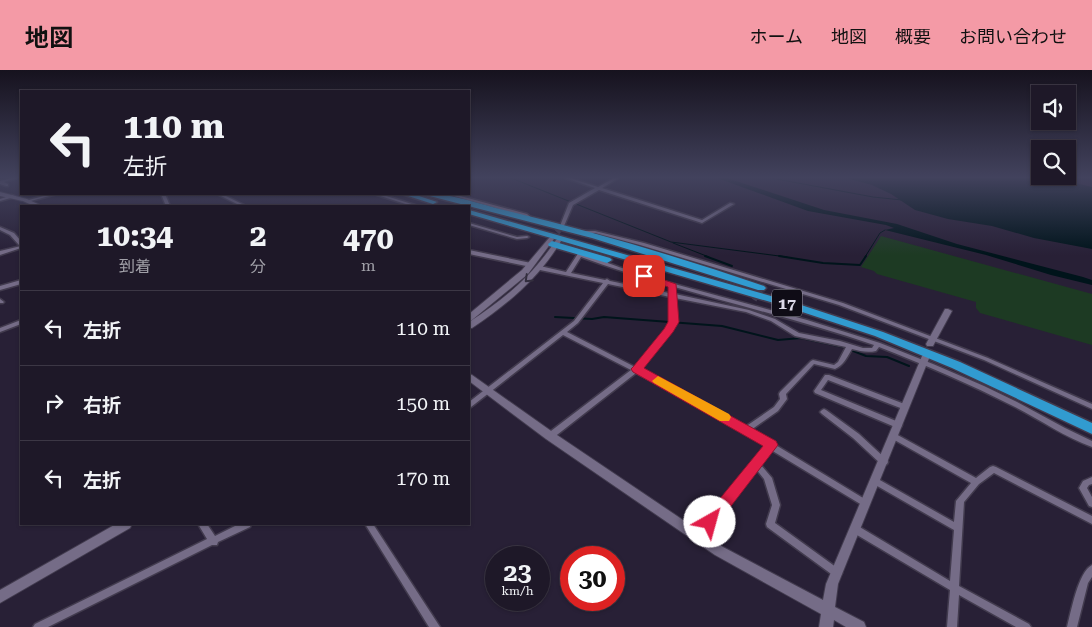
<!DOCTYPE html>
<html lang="ja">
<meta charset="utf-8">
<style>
:root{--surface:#1e1828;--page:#2b2534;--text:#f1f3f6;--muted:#a1a0a8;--line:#3c3745;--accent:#f49aa6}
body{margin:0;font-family:"Roboto Serif","Noto Sans JP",serif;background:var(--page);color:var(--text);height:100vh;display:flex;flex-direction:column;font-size:19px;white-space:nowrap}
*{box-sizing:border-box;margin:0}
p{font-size:16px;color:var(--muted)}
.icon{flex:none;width:28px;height:28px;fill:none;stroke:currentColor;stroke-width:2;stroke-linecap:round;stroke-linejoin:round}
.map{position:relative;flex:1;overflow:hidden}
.details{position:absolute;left:20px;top:135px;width:450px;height:320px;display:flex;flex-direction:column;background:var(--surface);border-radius:0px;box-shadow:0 1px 4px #0004,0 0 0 1px var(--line)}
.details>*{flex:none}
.hud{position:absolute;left:20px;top:20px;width:450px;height:105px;border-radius:0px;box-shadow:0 1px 4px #0004,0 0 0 1px var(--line);background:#1e1828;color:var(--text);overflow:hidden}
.tools{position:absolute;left:1031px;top:15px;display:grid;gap:10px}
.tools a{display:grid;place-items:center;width:45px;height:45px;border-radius:0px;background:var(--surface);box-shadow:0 1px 4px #0004,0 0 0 1px var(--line);font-size:25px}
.speed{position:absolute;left:485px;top:476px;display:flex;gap:10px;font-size:25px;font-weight:700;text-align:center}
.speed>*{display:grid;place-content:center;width:65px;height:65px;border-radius:50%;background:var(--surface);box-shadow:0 1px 4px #0004,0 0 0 1px var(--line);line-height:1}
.speed small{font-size:12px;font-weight:400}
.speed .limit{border:8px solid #d22;background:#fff;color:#111}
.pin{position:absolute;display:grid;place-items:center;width:42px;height:42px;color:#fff;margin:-21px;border-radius:10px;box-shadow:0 2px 8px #0006}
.me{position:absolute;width:55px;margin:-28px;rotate:38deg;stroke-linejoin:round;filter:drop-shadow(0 0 4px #0008)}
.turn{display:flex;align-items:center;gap:18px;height:105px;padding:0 20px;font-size:22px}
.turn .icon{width:65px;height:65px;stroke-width:2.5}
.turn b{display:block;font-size:35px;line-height:42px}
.eta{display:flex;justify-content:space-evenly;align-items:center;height:85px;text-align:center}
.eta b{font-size:30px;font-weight:700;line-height:35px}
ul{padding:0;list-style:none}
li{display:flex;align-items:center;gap:15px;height:75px;padding:0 20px;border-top:1px solid var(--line)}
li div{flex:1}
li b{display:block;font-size:19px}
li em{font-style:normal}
header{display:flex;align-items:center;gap:30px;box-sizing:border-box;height:70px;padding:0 25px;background:var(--accent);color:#111}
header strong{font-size:24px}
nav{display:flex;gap:28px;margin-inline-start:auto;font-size:18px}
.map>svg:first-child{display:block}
</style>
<header>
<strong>地図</strong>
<nav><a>ホーム</a><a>地図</a><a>概要</a><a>お問い合わせ</a></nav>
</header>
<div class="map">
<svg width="1092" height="557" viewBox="0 0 1092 557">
<rect width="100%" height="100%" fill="#282036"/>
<path fill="#1d3a23" d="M881,166l211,58v51l-112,-32 -4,-5v-6l-99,-28 -3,-3 -13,-4z"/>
<g fill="#00141b">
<path d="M717,108h10l97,32 73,14 60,20 126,33 9,3v5l-41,-10 -65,-20 -101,-25 9,-2 -8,-3 -78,-14z"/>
<path d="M846,108h208l38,9v62l-58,-11 -42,-12 -44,-7 -33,-9 -24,-16 -19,-9z"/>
</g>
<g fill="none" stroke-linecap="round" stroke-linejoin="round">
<g stroke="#00141b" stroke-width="1">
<path d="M511,108l160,64 116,15"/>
<path d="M771,108l102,19 29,3"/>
<path d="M673,173l36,14"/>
<path d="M865,187l15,-24 5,-3"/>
</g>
<g stroke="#00141b" stroke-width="2">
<path d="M705,186l27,10"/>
<path d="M779,186l44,7 37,2 6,-9"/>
<path d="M555,247l37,2 12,-2 118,9 56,14 23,-2 42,9 23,9 21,1 22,9"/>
</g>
<path stroke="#433c51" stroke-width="5.5" stroke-dasharray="5.5 3" stroke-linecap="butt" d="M754,230l9,-15"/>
<path stroke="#433c51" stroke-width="6" stroke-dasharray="6 3" stroke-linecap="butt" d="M551,169l8,-9"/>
<g stroke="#423b4e" stroke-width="3">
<g id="street">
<path d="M12,108h5l-13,4 4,2v2h-2l-6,-2v-3z"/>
<path d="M565,108h5l28,9 16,-9h4l-1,1 -15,9 100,32 28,-17 4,1 -32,19 -103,-33 -26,15 -9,21 -2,1 -2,-1 9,-23 26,-15z"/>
<path d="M51,124h6l-30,8 -2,-1z"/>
<path d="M161,124h4l5,12h-4z"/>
<path d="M217,124h5l24,12h-5z"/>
<path d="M374,124h6l38,12h-6z"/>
<path d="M447,124h6l74,20 6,5v1h-4l-6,-4z"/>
<path d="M12,125l2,1v1l-14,4v-2z"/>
<path d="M469,153l48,14 10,-1 2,1 -2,1 -10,1 -48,-14z"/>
<path d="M0,157l14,6 7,8v4h-2l-9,-10 -10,-5z"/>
<path d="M581,161h14l49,12 199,60 145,55 104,46v5l-108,-49 -145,-55 -199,-60 -45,-12h-14z"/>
<path d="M21,176v2l-21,7v-4z"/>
<path d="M469,180l62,13 3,2 -3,2 -62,-13z"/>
<path d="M581,181l3,2 -1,1 36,13 37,12 151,41 73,23 53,21 51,22 33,16 48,26 27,13v6c-28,-10 -53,-28 -79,-41 -43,-22 -88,-41 -134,-59l-3,4c-9,2 -16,0 -24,-2 -5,8 -8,16 -17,20l-21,-5 -28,30 1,5 -9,12 -27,19 117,71 1,2 -1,2 -3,1 -3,-1 -91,-55 -11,14 12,14 8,27 -5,18 65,47 2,3 -2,3 -3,1 -3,-1 -67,-49 -1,-3 6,-19 -8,-26 -8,-10 -55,71 -3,1 -3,-1 -1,-3 1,-3 71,-88 -64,-39 -66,-34 -83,65 -3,1 -3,-1 -1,-2 1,-2 84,-64 -68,-35 -92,72h-2v-5l105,-81 29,-38 -63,-13 -3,-2 3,-2 26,6 13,-20zM581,187c96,35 196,55 293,88l-2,3h-9l-23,-7 -41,-8 -24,-14 -26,-9 -74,-16 -1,-3h-4l-1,2 -59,-12 -3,-2 -2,1 -34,-7zM608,214l62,13 1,24 -5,8 -31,38 -68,-35 11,-9zM675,228l71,14 25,9 24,15 51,11 -8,15 -4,3 -21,-5 -2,1 -31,31 -1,2 1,5 -6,8 -29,20 -39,-24 -66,-34 31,-38 6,-10z"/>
<path d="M21,210v4l-21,6v-4z"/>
<path d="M0,229l4,3 -1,1h-3z"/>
<path d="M21,250v4l-21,8v-4z"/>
<path d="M825,305h4l78,30 1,2 -1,2h-4l-75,-29 -7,10 80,33 1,2 -1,2h-6l-80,-34 -1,-2z"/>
<path d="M824,339l2,1 33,24 28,26 1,2 -1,2 -3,1 -3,-1 -28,-26 -31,-24 -2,-2 2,-2z"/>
<path d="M894,363l82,45 14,-11 3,-1 3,1 96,49v8l-98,-51 -15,11 -15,18 -5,84 70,38 2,3h-15l-57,-32 -2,32h-10l3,-37 -98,-58 -1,-3 1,-3 3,-1 3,1 92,55 4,-51 -82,-47 -1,-2 1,-2 3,-1 3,1 76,43 2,-21 15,-18 -80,-45 -1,-2 1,-2z"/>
<path d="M1092,407v7l-3,1 -2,3 5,9v10l-3,-1 -10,-18 4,-7z"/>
<path d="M198,454h9l8,12 24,-12h12l-1,3 -32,15 -1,3h-5l-164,82h-15l2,-3 172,-85z"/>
<path d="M365,454h8l67,103h-11z"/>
<path d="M1092,495v12l-4,6 -11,44h-10c4,-15 11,-55 25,-62z"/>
</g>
</g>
<g stroke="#423b4e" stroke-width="2">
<g id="secondary">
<path d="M0,122l27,7 15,7h-8l-11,-5 -23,-5z"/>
<path d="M551,167l3,2 -26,35 -56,46h-3v-6l53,-44 27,-32z"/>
<path d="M558,169l3,2c-22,37 -53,63 -89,87h-3v-6c36,-23 63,-46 87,-82z"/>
<path d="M945,239h3l4,2 -19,35h-6l-1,-2z"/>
<path d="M926,283l4,3 -92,228 -3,23 29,15 2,5h-20l-12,-7 -1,7h-14l2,-13 -106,-59 -169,-116 -77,-58v-7l3,1 82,58 169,114 100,53 3,-16 96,-228z"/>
<path d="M116,454h16l-2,4 -130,75v-13z"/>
</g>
</g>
<g stroke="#423b4e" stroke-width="3">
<g id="highway">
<path d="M402,124h11l24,8 -4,2z"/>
<path d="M422,124c27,-2 56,10 82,16 88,21 175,47 260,76l2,2 -2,2h-6l-166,-52z"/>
<path d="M469,140l323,92 91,30 77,30 132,61v11l-140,-66 -77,-32 -91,-30 -315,-92z"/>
<path d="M552,171l58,17 2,2 -5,3 -58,-17 -1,-2z"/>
</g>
</g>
<use href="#street" fill="#756c87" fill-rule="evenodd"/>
<use href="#secondary" fill="#756c87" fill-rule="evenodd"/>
<use href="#highway" fill="#319bd0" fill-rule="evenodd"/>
</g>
<defs><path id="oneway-chevron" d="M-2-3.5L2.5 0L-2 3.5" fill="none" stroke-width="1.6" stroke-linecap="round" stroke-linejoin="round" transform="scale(1.25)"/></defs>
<use stroke="#332e3e" href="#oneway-chevron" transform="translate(528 209) rotate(136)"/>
<linearGradient id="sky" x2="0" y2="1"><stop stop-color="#16121e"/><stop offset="0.58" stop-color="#42425d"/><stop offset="1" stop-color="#42425d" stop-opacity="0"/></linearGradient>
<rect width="1092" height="185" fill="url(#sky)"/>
<path fill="#e11d48" stroke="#92132f" d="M644,203l32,11 3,38 -6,10 -29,36 132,73 2,4 -63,82 -5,2 -6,-2 -2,-5 2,-4 59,-72 -130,-74 -2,-3 2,-2 31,-38 4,-7v-35l-27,-9v-4z"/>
<path fill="#f59e0b" d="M658,306l71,38 2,3 -2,4h-9l-66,-38 -2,-2z"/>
<g text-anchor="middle" stroke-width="5" stroke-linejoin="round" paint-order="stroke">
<rect fill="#0f0c16" stroke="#9f9ca9" stroke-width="1" x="772" y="219.5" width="30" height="27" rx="4"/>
<g font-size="16" font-weight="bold" fill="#ddd9e8">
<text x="787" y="239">17</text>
</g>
</g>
</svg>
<div class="tools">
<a><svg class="icon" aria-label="sound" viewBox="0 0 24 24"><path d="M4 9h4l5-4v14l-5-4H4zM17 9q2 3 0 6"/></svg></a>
<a><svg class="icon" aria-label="search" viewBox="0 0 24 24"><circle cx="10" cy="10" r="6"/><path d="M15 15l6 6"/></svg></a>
</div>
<div class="speed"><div>23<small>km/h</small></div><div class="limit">30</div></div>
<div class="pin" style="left:644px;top:206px;background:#d93025"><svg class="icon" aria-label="arrive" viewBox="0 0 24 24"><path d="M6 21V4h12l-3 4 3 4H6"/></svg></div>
<svg class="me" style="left:710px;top:452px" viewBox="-20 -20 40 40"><circle r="19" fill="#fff"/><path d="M0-13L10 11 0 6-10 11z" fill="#e11d48"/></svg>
<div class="hud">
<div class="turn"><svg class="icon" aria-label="left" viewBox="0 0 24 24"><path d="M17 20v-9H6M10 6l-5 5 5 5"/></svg><div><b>110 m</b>左折</div></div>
</div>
<section class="details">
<div class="eta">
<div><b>10:34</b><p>到着</p></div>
<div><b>2</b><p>分</p></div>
<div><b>470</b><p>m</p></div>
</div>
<ul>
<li><svg class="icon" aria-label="left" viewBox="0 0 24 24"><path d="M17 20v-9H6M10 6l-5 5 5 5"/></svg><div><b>左折</b></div><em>110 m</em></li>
<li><svg class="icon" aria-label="right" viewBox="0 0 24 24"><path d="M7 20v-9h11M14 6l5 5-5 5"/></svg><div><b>右折</b></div><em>150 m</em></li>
<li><svg class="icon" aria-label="left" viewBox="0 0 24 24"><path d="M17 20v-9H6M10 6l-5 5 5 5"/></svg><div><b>左折</b></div><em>170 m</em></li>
</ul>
</section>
</div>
